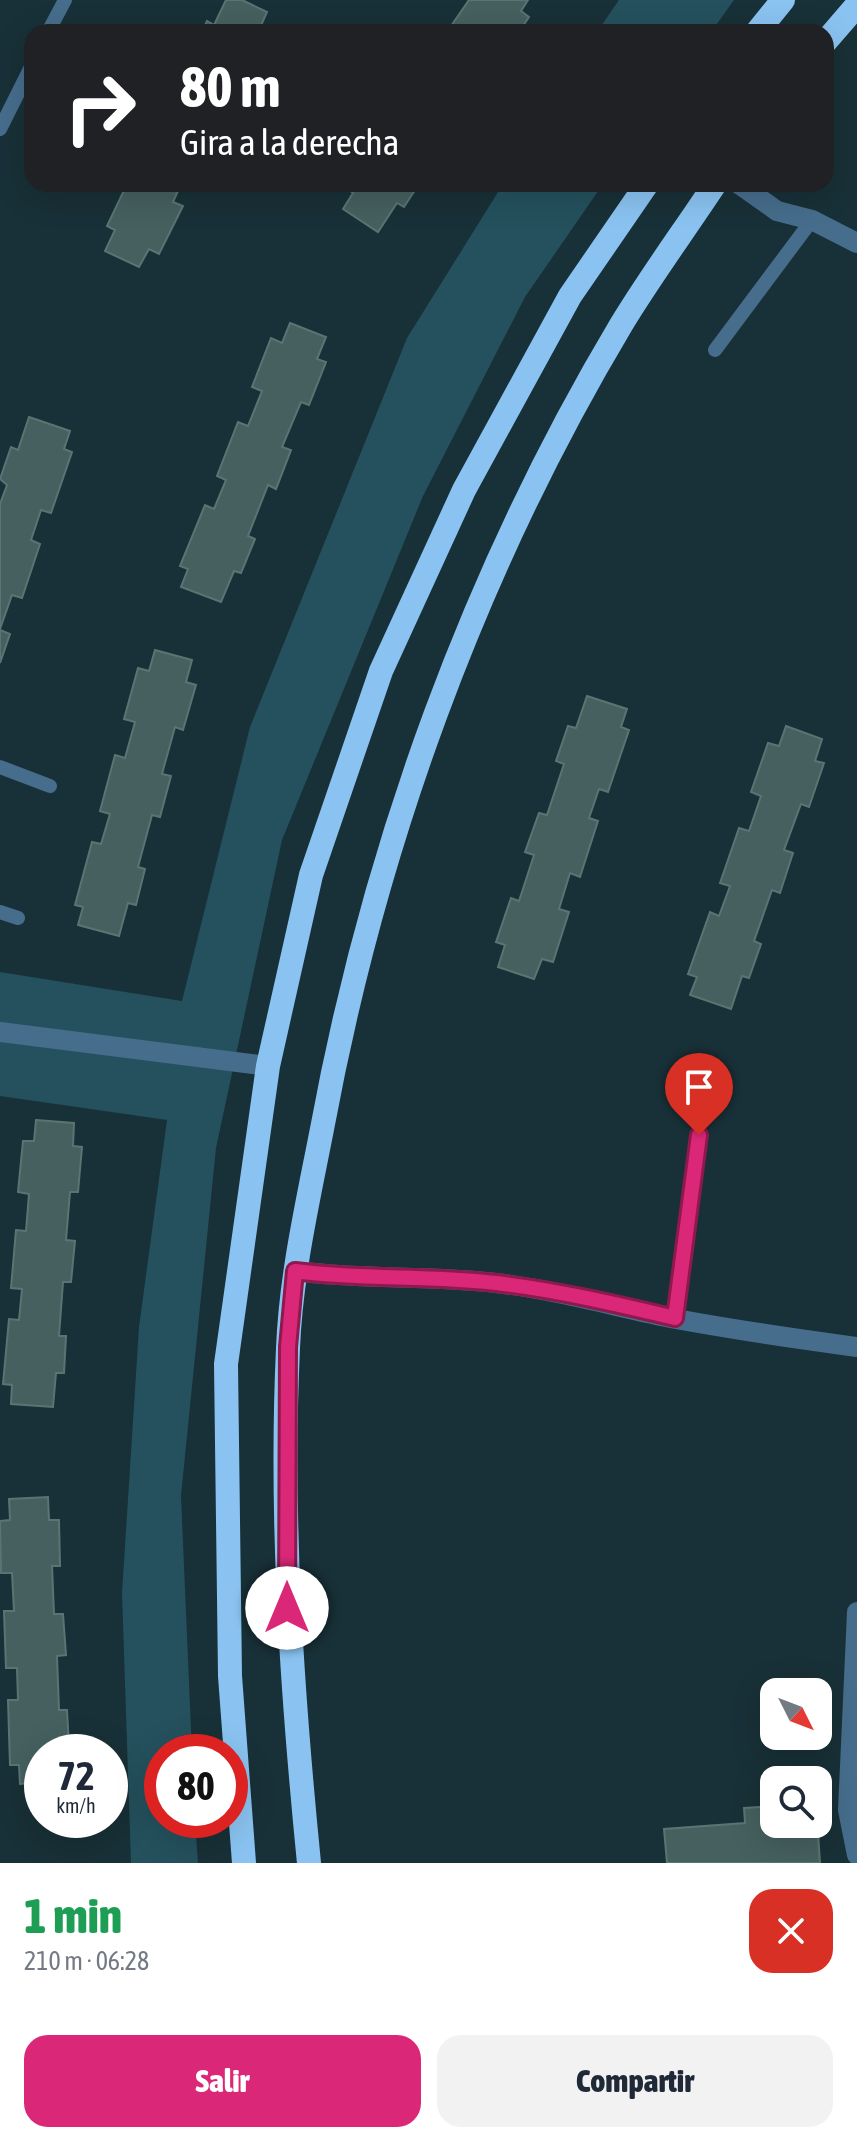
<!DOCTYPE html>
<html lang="es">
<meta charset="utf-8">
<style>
:root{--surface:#fff;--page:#f2f2f3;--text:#1f2937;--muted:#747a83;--accent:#db2777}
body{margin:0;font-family:"Asap Condensed",sans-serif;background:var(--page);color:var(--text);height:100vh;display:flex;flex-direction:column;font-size:30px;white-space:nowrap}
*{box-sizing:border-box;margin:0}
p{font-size:26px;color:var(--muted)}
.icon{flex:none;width:44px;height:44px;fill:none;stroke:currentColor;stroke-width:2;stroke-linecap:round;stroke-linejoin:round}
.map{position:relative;height:1863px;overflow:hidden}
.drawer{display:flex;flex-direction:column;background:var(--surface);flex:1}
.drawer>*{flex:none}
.guide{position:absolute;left:24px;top:24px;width:810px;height:168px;border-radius:24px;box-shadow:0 8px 32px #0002;background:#202124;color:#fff;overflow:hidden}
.needle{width:52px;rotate:132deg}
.fabs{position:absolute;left:760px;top:1678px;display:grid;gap:16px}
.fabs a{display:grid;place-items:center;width:72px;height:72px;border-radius:16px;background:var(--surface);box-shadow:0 8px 32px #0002;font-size:40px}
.speed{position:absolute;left:24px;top:1734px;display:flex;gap:16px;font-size:40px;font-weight:700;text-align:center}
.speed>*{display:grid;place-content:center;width:104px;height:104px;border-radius:50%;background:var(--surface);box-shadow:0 8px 32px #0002;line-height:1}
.speed small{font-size:20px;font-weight:400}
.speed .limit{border:12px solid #d22;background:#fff;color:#111}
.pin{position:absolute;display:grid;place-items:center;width:68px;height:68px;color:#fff;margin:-82px -34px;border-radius:50% 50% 50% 0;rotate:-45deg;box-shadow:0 0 8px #0007}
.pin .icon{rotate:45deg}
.me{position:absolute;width:88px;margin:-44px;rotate:0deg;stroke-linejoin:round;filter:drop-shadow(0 0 6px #0008)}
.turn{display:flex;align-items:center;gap:28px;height:168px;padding:0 24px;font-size:36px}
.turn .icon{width:104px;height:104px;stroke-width:2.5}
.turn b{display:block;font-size:56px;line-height:68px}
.round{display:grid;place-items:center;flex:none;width:84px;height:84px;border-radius:24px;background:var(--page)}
.head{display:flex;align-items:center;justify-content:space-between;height:136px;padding:0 24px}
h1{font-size:48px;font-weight:800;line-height:60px;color:#1e9e55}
.cta{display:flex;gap:16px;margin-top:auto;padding:16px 24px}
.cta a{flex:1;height:92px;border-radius:24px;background:var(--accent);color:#fff;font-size:32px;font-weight:800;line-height:92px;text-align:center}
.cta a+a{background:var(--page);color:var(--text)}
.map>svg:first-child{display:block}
</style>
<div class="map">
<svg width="857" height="1863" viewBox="0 0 857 1863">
<rect width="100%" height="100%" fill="#183037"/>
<g fill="#24515d">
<path d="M619,0h115l-23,32h-114z"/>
<path d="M503,184h100l-78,113 -102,199 -141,344 -66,308 -35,348 11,256h-30v68h33l3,43h-67l-9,-270 17,-266 28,-207 -167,-24v-124l182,29 68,-274 157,-389z"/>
</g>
<g fill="#45605f" stroke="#597573" stroke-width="2">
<path d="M226,0h16l25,12 -8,18 5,2h-62l5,-11 7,4z"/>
<path d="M469,0h59l-7,11 8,6 -10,15h-60l-8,-6z"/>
<path d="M127,184l8,4 2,-4h44l-8,18 10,4 -24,48 -10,-5 -10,18 -34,-16 10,-21 -8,-4z"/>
<path d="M348,184h71l-15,23 -7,-4 -19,29 -35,-23 10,-16 -7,-5z"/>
<path d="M290,323l36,14 -9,22 9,3 -17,43 -8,-3 -19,45 9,3 -15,39 -8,-4 -20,51 7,3 -14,34 -7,-2 -13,31 -40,-15 7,-18 -8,-3 25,-61 9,4 12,-29 -9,-4 21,-54 10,4 14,-35 -10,-4 19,-49 11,5z"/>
<path d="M29,417l41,14 -6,18 8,3 -21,61 -10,-3 -10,30 9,4 -18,54 -10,-3 -12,34v-125l7,-19 -7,-6 11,-32 7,3z"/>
<path d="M0,630l10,4 -10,29z"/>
<path d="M155,650l37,10 -6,22 10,3 -13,45 -8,-3 -13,47 9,2 -11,41 -8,-2 -14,52 7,2 -9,36 -8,-2 -9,33 -41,-11 5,-18 -8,-2 17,-63 9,2 9,-30 -10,-3 15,-56 10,3 10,-36 -11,-3 14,-51 11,3z"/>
<path d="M587,696l40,13 -6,18 8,3 -21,62 -9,-3 -10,29 9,3 -18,56 -10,-4 -11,36 10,3 -16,50 -11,-3 -8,20 -36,-12 7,-22 -9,-3 15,-44 8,3 15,-46 -9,-3 14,-39 8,2 17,-51 -8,-3 12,-35 8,2z"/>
<path d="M786,726l36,13 -7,22 9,2 -15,44 -8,-3 -17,46 9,3 -13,40 -8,-3 -18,51 7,3 -12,34 -7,-2 -11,33 -41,-14 7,-18 -9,-3 22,-62 9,4 11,-30 -10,-3 19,-55 10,3 12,-35 -10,-4 17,-49 11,3z"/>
<path d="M36,1120l38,3 -1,23 9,1 -4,45h-8l-4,48 9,1 -4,41h-8l-4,54h7l-2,37h-8l-3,34 -42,-3 1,-19 -9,-1 6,-65 10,1 3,-31 -11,-1 5,-58 10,1 3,-37 -11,-2 5,-51h11z"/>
<path d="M48,1497l1,23h10l1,46h-8l2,48h9l3,41 -9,1 2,54h8l2,36 -8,1 1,5h-20v30l-22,2 -1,-19h-9l-2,-65h10l-1,-32h-11l-2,-57h10l-2,-38h-11l-1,-52 10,-1 -1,-21z"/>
<path d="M774,1806v18h25v10l19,-1 2,30h-153l-3,-34 81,-6 -1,-15z"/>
</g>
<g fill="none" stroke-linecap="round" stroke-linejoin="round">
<g stroke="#466d8c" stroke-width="14">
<path d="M48,32l17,-32"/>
<path d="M0,129l32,-64"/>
<path d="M715,350l97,-130"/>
<path d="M0,767l50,19"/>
<path d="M0,912l18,6"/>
<path d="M675,1318l24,-183"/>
</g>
<g stroke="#466d8c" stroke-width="20">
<path d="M739,184l38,27 35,9 45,23"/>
<path d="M0,1032l268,34"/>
<path d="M295,1271c67,9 134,4 201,12 61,7 120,24 180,36 60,11 121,20 181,28"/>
<path d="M857,1612l-9,198 9,45"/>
</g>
<g stroke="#8ac3f1" stroke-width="24">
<path d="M757,32l26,-32"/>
<path d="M826,41l31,-36"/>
<path d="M244,1863l-14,-187 -4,-312 42,-298 43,-191 70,-204 83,-181 106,-194 77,-112"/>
<path d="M309,1863c-17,-171 -29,-343 -21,-515 3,-74 20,-147 34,-219 52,-282 152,-558 299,-804 29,-48 63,-94 94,-141"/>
</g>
</g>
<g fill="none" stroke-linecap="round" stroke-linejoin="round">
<g stroke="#8e194d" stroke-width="20">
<path id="route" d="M287,1608l1,-261 7,-76c67,9 134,4 201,12 60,7 120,21 179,35l24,-183"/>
</g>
<use href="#route" stroke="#db2777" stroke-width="14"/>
</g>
</svg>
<div class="fabs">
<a><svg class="needle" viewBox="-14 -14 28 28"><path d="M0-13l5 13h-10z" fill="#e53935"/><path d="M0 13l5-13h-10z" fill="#747a83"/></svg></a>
<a><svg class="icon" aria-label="search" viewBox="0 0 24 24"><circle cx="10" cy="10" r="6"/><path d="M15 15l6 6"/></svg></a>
</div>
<div class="speed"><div>72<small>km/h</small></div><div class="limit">80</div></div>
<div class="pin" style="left:699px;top:1135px;background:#d93025"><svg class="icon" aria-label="arrive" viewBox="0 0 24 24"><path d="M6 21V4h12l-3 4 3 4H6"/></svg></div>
<svg class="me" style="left:287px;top:1608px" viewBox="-20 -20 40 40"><circle r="19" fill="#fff"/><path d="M0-13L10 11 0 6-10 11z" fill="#db2777"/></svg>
<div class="guide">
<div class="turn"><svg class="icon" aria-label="right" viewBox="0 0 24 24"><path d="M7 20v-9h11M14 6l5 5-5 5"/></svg><div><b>80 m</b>Gira a la derecha</div></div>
</div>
</div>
<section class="drawer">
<div class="head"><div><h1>1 min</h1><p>210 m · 06:28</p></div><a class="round" style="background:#d93025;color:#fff"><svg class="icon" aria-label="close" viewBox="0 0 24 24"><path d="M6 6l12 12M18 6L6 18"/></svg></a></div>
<div class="cta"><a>Salir</a><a>Compartir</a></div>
</section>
